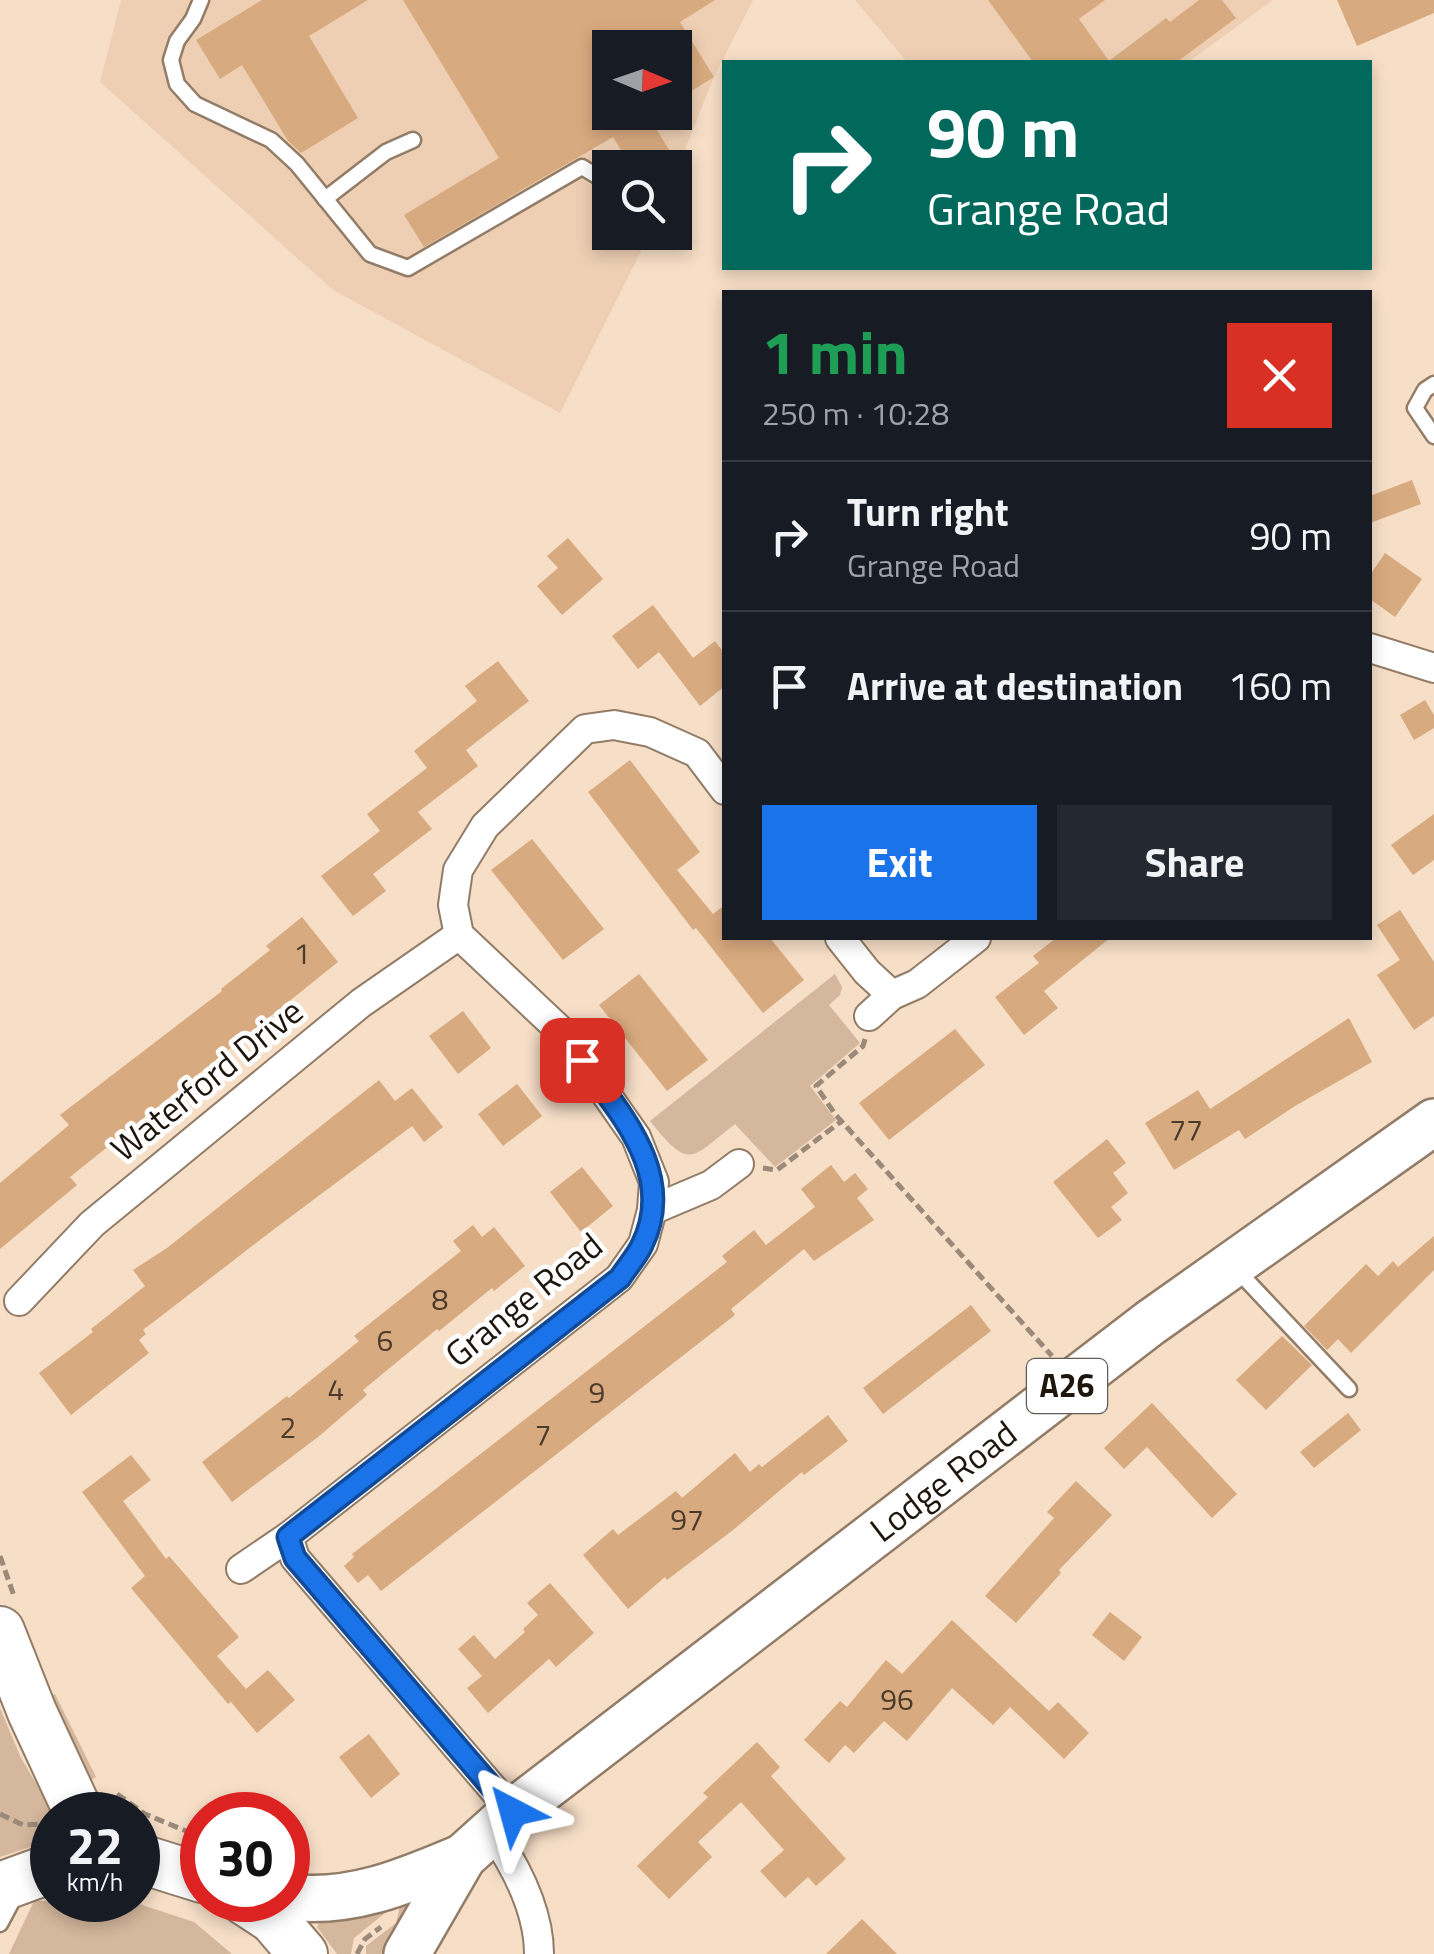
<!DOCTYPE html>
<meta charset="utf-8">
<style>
:root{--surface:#171b24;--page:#242831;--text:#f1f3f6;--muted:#9ea1a6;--line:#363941;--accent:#1a73e8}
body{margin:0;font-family:"Titillium Web",sans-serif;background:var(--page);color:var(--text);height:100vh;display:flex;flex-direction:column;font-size:38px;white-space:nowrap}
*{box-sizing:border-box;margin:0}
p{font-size:32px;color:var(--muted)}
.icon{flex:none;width:55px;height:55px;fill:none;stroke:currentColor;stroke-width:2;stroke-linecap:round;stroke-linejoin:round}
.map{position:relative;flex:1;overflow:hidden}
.drawer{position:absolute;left:722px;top:290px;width:650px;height:650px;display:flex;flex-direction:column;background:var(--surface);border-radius:0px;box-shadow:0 5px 15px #0003}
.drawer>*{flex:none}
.banner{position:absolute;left:722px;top:60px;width:650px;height:210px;border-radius:0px;box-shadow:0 5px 15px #0003;background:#00695c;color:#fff;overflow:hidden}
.needle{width:65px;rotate:92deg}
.tools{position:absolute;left:592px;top:30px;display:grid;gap:20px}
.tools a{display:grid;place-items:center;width:100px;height:100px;border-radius:0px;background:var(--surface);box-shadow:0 5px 15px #0003;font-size:50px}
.speed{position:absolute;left:30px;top:1792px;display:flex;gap:20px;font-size:50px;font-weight:700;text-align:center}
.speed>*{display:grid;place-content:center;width:130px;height:130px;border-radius:50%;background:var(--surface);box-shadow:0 5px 15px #0003;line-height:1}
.speed small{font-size:25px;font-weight:400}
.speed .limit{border:15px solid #d22;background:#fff;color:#111}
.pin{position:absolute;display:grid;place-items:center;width:85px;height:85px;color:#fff;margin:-42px;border-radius:20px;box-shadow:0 5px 15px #0006}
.me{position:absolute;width:110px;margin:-55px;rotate:321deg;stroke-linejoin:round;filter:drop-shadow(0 0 8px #0008)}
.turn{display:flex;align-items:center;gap:35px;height:210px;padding:0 40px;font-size:45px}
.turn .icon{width:130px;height:130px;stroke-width:2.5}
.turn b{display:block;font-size:70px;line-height:85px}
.round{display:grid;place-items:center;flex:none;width:105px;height:105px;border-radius:0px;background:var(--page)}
.summary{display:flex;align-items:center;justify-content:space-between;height:170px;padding:0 40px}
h1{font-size:60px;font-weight:700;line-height:75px;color:#1e9e55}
.button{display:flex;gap:20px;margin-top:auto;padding:20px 40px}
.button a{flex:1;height:115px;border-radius:0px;background:var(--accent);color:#fff;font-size:40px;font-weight:700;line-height:115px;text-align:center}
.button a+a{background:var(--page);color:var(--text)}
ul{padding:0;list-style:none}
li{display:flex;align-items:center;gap:30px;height:150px;padding:0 40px;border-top:2px solid var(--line)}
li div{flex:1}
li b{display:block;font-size:38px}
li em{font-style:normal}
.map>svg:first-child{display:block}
</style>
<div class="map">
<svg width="1434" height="1954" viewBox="0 0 1434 1954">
<rect width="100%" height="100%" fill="#f6dec7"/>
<g fill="#eecfb3" fill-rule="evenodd">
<path d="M121,0h632l-39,77 -39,97v-6h-65v64l40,1 -90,180 -227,-123 -233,-208zM610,48h65v64h-65z"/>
<path d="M855,0h418l-85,62h-281z"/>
</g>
<g fill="#d4b79c">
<path d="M835,974l7,13 -2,8 -11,10 31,38 -50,43 26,34 -61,47 -40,-43c-45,35 -45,47 -85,-3z"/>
<path d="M55,1694l41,83 -6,4 -41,-85z"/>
<path d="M0,1708l21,50 34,57h-3v25l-52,17z"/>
<path d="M442,1875l-34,49 -27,30h-15v-8l30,-23 5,-21z"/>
<path d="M127,1900l67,22 38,32h-223l25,-53z"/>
<path d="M384,1910l1,3 -31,25 -3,16h-14l-20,-27 2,-4z"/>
</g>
<g fill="#d8aa7f">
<path d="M262,0h106l-59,36 49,82 -57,35 -13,-12 -46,-76 -22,14 -24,-39z"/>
<path d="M403,0h312l-35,22 34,55 -39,24v-53h-65v64h36l25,41 -25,15h-14l-19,-31 -189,110 -20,-32 95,-57z"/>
<path d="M988,0h117l-26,19 30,42 57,-43 4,4 29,-22h23l14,18 -59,44h-144z"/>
<path d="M1337,0h97v13l-77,33z"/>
<path d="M1412,480l9,24 -51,19v-27z"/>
<path d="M568,538l35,41 -41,36 -25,-29 21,-18 -11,-12z"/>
<path d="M1385,553l37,26 -27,38 -25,-18v-24z"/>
<path d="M653,605l40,53 22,-17 10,13v32l-25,20 -41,-54 -21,17 -26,-33z"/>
<path d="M498,661l31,40 -63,49 12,16 -60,46 14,17 -59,45 13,17 -33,25 -32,-40 59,-45 -13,-17 60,-46 -13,-17 63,-50 -12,-15z"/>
<path d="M1425,700l9,15v13l-20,12 -14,-25z"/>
<path d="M630,760l70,92 -23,18 36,44 12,-9v33h45l34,42 -41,33 -67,-85 -3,2 -105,-138z"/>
<path d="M1434,814v46l-21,15 -22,-30z"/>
<path d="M532,839l72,90 -41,31 -72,-90z"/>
<path d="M1400,910l34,52v54l-20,14 -37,-55 23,-15 -23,-35z"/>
<path d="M302,917l36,45 -268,215 7,8 -77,64v-66l69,-58 -9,-10 162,-124 -1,-2 49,-39 -4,-4z"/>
<path d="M1056,938h54l-66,53 14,17 -34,27 -29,-38 44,-34 -6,-7z"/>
<path d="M639,974l69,86 -41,31 -68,-86z"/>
<path d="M463,1011l28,37 -33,26 -29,-38z"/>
<path d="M1349,1018l23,44 -77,44 -50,33 -6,-9 -65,40 -29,-47 53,-33 12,19z"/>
<path d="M955,1029l30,36 -96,75 -30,-37z"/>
<path d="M379,1080l16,21 17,-13 31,39 -19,15 -12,-16 -139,104 -130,100 3,4 -7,6 10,13 -78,62 -32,-42 54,-41 -2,-3 54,-43 -12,-16 34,-22z"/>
<path d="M517,1084l25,32 -39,30 -25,-32z"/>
<path d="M1107,1139l19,24 -13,10 15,20 -17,14 11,13 -24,18 -45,-56z"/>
<path d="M831,1165l13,17 11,-9 13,16 -11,9 17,22 -60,41 -10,-12 -73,60 4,6 -354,276 -13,-16 -10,8 -14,-17 10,-9 -2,-3 375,-292 -5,-6 32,-26 12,15 49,-38 -14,-18z"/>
<path d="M582,1167l31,39 -32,26 -31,-40z"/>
<path d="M473,1225l9,12 12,-10 31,39 -31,25 -2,-3 -53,43 -2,-2 -74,61 4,5 -49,42 -86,65 -30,-40 85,-66 2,2 70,-57 -5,-5 107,-85 -8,-10z"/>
<path d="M1434,1236v34l-83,83 -13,-14 -11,11 -23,-24 62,-62 12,12 15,-15 5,6z"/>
<path d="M971,1305l20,26 -108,83 -20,-26z"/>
<path d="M1282,1336l30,29 -46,45 -30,-30z"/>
<path d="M1152,1403l85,91 -25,24 -65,-71 -23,22 -20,-21z"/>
<path d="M1348,1413l13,17 -47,38 -14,-16z"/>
<path d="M828,1415l20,26 -44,34 -2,-3 -69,58 -66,50 -2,-3 -37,32 -45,-54 30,-26 5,6 58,-44 6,7 53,-45 15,19 9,-8 3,3z"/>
<path d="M131,1455l20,25 -28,21 43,58 3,-3 70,81 -22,19 29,33 22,-19 27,30 -38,33 -26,-31 7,-5 -10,7 -97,-116 14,-12 -63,-84z"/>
<path d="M1076,1481l36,34 -53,55 2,3 -45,50 -31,-27 69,-78 -7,-6z"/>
<path d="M550,1583l44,50 -38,34 -7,-8 -61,54 -21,-25 15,-12 -24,-27 16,-14 21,24 30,-27 -2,-3 15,-14 -11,-12z"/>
<path d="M1110,1612l32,25 -18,24 -32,-26z"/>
<path d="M952,1620l97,91 9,-9 31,31 -25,26 -54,-52 -17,18 -41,-37 -45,53 -23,-20 -30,32 -9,-8 -16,18 -25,-23 36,-39 7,6 39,-47 16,14z"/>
<path d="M369,1734l31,40 -29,24 -32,-41z"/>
<path d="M757,1742l23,25 -9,9 75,83 -30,27 -8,-9 -23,21 -25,-27 24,-21 -43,-48 -43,40 14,15 -43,42 -32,-33 71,-69 -5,-4z"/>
<path d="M862,1919l35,35h-71z"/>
</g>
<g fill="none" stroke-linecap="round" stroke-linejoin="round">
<g stroke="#927c67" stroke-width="19">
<g id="service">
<path d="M201,0l-8,19 -16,22 -6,19 6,24 18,20 76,36 26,24 73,90 38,14 174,-101 28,17"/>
<path d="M325,199l61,-47 27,-12"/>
<path d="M1434,384l-9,6 -10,18 19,28"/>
<path d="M1237,1270l112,119"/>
<path d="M0,1924l16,-30"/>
</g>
</g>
<g stroke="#927c67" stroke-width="32">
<g id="minor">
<path d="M1370,648l64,20"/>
<path d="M840,938l27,34 25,23 25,-11 59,-46"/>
<path d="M869,1016l23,-21"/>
<path d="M652,1210l59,-25 28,-21"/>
<path d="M19,1301l73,-77 269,-221 98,-68"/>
<path d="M241,1569l47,-32"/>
<path d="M513,1812l-218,-254 -7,-21 331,-259 24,-34 9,-34 2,-28 -18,-45 -72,-103 -105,-99 -6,-30 5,-35 27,-44 100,-97 29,-4 36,7 47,21 28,37"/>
<path d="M491,1830c24,35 48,80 48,124"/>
</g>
</g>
<g stroke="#927c67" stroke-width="50">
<g id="primary">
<path d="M288,1897c63,8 118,-16 175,-40"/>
<path id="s1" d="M407,1954l56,-97 50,-45 637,-489 284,-201"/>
</g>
</g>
<g stroke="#927c67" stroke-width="52">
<g id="trunk">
<path d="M0,1631l32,81 44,95 9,8"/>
<path d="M138,1858l64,20"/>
<path d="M0,1887l52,-19"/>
<path d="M244,1900l29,19 30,35"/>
</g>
</g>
<g stroke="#9b8979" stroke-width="5" stroke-dasharray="10 5" stroke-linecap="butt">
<path d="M865,1039l-2,7 -47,40 19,28 217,242"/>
<path d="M763,1168l14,2 66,-50"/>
<path d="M0,1556l14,40"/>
<path d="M117,1794l28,20 46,19"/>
<path d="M0,1814l23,11 21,-1"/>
<path d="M357,1954l8,-15 16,-12"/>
</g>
<use href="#service" stroke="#fff" stroke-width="14"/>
<use href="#minor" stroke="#fff" stroke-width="28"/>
<use href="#primary" stroke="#fff" stroke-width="45"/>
<use href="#trunk" stroke="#fff" stroke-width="48"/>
</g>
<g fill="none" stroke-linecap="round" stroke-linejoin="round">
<g stroke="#114b97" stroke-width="25">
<path id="route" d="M513,1812l-218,-254 -7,-21 332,-259c7,-11 17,-22 22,-33 35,-71 -22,-131 -60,-185"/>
</g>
<use href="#route" stroke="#1a73e8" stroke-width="18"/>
</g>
<g text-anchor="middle" stroke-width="9" stroke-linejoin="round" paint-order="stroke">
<g font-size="30" fill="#4c3a2a">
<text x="302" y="964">1</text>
<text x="1186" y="1140">77</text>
<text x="440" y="1310">8</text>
<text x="385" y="1351">6</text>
<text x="336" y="1400">4</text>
<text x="597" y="1403">9</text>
<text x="288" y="1438">2</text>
<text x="543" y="1445">7</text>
<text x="687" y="1530">97</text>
<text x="897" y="1710">96</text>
</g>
<rect fill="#fff" stroke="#625b56" stroke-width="2.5" x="1027" y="1359" width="80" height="54" rx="8"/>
<g font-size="32" font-weight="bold" fill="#1e150d">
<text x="1067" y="1397">A26</text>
</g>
<g font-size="35" fill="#1e150d" stroke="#fff">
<text transform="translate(207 1080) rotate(-39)" y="12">Waterford Drive</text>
<text transform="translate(524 1300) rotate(-39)" y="12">Grange Road</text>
<text dy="12" stroke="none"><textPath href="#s1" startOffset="722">Lodge Road</textPath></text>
</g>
</g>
</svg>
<div class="tools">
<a><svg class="needle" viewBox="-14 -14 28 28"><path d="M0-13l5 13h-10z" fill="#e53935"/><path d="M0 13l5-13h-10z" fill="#9ea1a6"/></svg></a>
<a><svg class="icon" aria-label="search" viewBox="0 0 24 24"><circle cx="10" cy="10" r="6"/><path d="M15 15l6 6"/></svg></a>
</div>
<div class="speed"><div>22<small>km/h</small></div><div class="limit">30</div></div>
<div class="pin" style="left:582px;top:1060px;background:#d93025"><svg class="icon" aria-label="arrive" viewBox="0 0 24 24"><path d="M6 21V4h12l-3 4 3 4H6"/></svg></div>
<svg class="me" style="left:513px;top:1812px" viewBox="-20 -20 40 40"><path d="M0-17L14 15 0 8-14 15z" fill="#1a73e8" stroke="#fff" stroke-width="4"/></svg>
<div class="banner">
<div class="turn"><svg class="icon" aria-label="right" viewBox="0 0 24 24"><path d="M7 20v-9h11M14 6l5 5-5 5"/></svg><div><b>90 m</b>Grange Road</div></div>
</div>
<section class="drawer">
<div class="summary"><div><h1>1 min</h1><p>250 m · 10:28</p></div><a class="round" style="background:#d93025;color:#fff"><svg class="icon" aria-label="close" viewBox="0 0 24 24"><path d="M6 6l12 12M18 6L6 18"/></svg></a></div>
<ul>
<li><svg class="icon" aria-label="right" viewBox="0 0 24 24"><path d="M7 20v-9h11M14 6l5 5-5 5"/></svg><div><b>Turn right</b><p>Grange Road</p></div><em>90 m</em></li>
<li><svg class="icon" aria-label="arrive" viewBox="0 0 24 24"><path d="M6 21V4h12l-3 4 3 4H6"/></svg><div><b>Arrive at destination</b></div><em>160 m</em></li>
</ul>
<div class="button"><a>Exit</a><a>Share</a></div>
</section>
</div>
